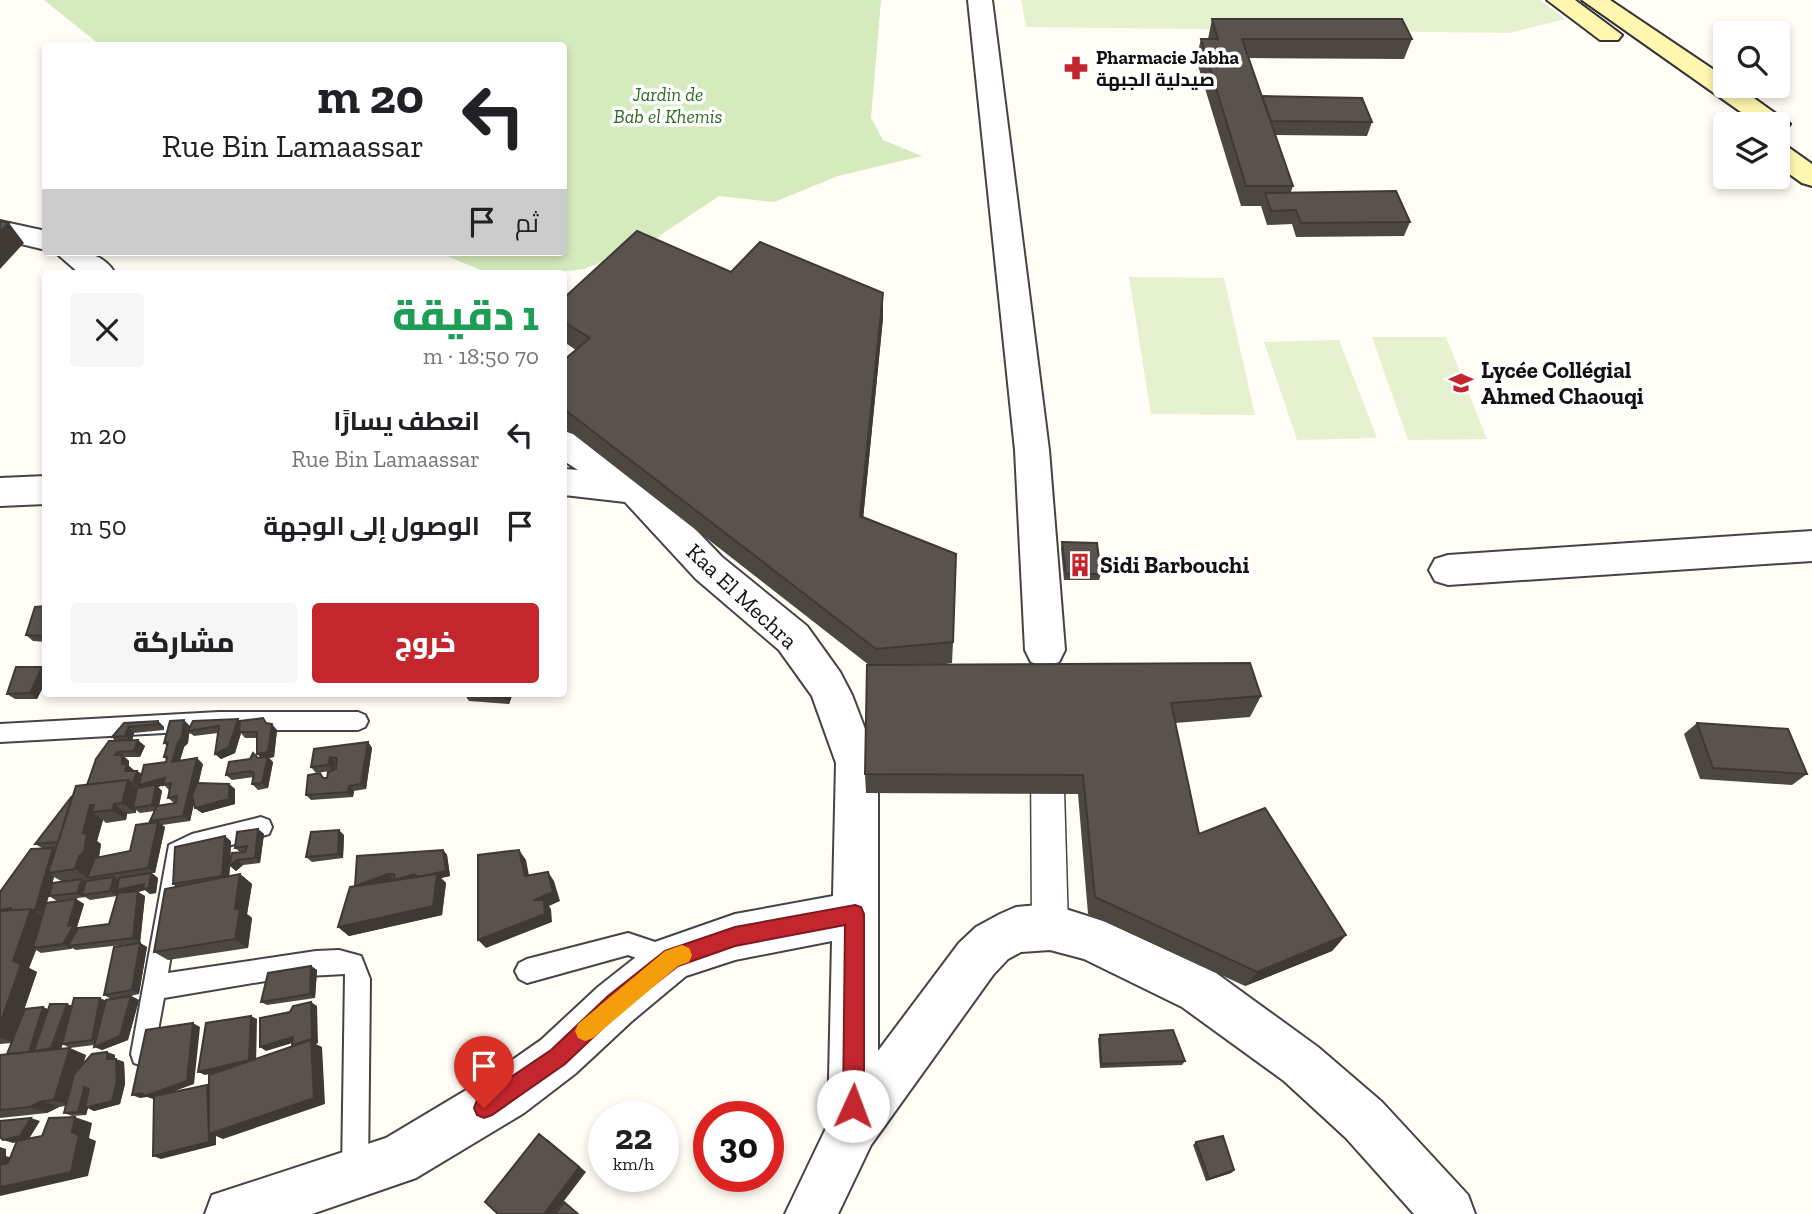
<!DOCTYPE html>
<html lang="ar">
<meta charset="utf-8">
<style>
:root{--surface:#fff;--page:#f6f6f6;--text:#202124;--muted:#757577;--accent:#c4262e}
body{margin:0;font-family:"Zilla Slab",Cairo,serif;background:var(--page);color:var(--text);direction:rtl;height:100vh;display:flex;flex-direction:column;font-size:26px;white-space:nowrap}
*{box-sizing:border-box;margin:0}
p{font-size:23px;color:var(--muted)}
.icon{flex:none;width:38px;height:38px;fill:none;stroke:currentColor;stroke-width:2;stroke-linecap:round;stroke-linejoin:round}
.map{position:relative;flex:1;overflow:hidden;direction:ltr}
.panel{position:absolute;left:42px;top:270px;width:525px;height:427px;display:flex;flex-direction:column;background:var(--surface);border-radius:7px;box-shadow:0 4px 10px #0003;direction:rtl}
.panel>*{flex:none}
.guide{position:absolute;left:42px;top:42px;width:525px;height:214px;border-radius:7px;box-shadow:0 4px 10px #0003;direction:rtl;background:#fff;color:var(--text);overflow:hidden}
.tools{position:absolute;left:1713px;top:21px;display:grid;gap:14px}
.tools a{display:grid;place-items:center;width:77px;height:77px;border-radius:7px;background:var(--surface);box-shadow:0 4px 10px #0003;font-size:35px}
.speed{position:absolute;left:588px;top:1101px;display:flex;gap:14px;font-size:35px;font-weight:700;text-align:center}
.speed>*{display:grid;place-content:center;width:91px;height:91px;border-radius:50%;background:var(--surface);box-shadow:0 4px 10px #0003;line-height:1}
.speed small{font-size:18px;font-weight:400}
.speed .limit{border:10px solid #d22;background:#fff;color:#111}
.pin{position:absolute;display:grid;place-items:center;width:60px;height:60px;color:#fff;margin:-72px -30px;border-radius:50% 50% 50% 0;rotate:-45deg;box-shadow:0 0 7px #0007}
.pin .icon{rotate:45deg}
.me{position:absolute;width:77px;margin:-38px;rotate:2deg;stroke-linejoin:round;filter:drop-shadow(0 0 5px #0008)}
.turn{display:flex;align-items:center;gap:24px;height:147px;padding:0 28px;font-size:32px}
.turn .icon{width:91px;height:91px;stroke-width:2.5}
.turn b{display:block;font-size:49px;line-height:60px}
.then{display:flex;align-items:center;height:66px;padding:0 28px;background:#0003;gap:14px;font-size:26px}
.round{display:grid;place-items:center;flex:none;width:74px;height:74px;border-radius:7px;background:var(--page)}
.overview{display:flex;align-items:center;justify-content:space-between;height:119px;padding:0 28px}
h1{font-size:42px;font-weight:800;line-height:52px;color:#1e9e55}
.action{display:flex;gap:14px;margin-top:auto;padding:14px 28px}
.action a{flex:1;height:80px;border-radius:7px;background:var(--accent);color:#fff;font-size:28px;font-weight:800;line-height:80px;text-align:center}
.action a+a{background:var(--page);color:var(--text)}
ul{padding:0;list-style:none}
li{display:flex;align-items:center;gap:21px;height:91px;padding:0 28px}
li div{flex:1}
li b{display:block;font-size:26px}
li em{font-style:normal}
.map>svg:first-child{display:block}
</style>
<div class="map">
<svg width="1812" height="1214" viewBox="0 0 1812 1214">
<rect width="100%" height="100%" fill="#fffdf5"/>
<path fill="#d5ebbd" d="M44,0h837l-10,118 12,22 39,16 -84,20 -64,26 -55,-6 -75,50 -60,23 -32,4h-64l-51,-21h127v-206l-464,-1z"/>
<g fill="#e6f2cf">
<path d="M1021,0h519l25,19 -56,14 -483,-6z"/>
<path d="M1129,277l95,1 31,137 -104,-1z"/>
<path d="M1372,337h74l41,102 -79,1z"/>
<path d="M1339,340l38,98 -80,2 -33,-98z"/>
</g>
<g fill="none" stroke-linecap="round" stroke-linejoin="round">
<g stroke="#444" stroke-width="4">
<g id="service">
<path d="M219,712h139l7,3 3,6 -3,6 -7,3h-139l-219,12v-18z"/>
<path d="M261,817l8,3 3,7 -3,7 -82,24 -19,115 148,-22 23,-1 22,6 9,23 -2,194 -4,9 -9,4 -9,-4 -4,-9 3,-199 -56,3 -125,21 -12,65 -9,3 -9,-3 -3,-9 38,-209 23,-11z"/>
<path d="M628,933l51,17 4,8 -4,8 -8,4 -43,-15 -101,28 -8,-4 -4,-8 4,-8 8,-4z"/>
</g>
</g>
<g stroke="#444" stroke-width="3">
<path id="pedestrian" d="M1047,741l11,4 5,10 5,172 -5,12 -13,5 -13,-5 -5,-12 -1,-172 5,-10z"/>
</g>
<g stroke="#444" stroke-width="4">
<g id="minor">
<path d="M968,0h24l57,450 16,200 -6,12 -14,5 -14,-5 -6,-12 -10,-200z"/>
<path d="M0,221l46,10v19l-46,-11z"/>
<path d="M55,252c24,0 46,-2 60,21h-36z"/>
<path d="M564,431l12,4 71,44 75,78 85,69 33,46 12,23 26,68v288l81,-108 17,-16 24,-13 16,-7 34,-3 56,18 110,51 102,74 64,55 86,93 7,19h-61l-68,-76 -62,-57 -102,-74 -98,-48 -34,-9 -29,2 -13,7 -15,16 -122,170 -33,69h-53l43,-90 4,-183 -97,19 -49,16 -54,45 -57,53 -51,39 -108,65 -104,36h-107l7,-19 174,-57 102,-61 53,-37 57,-53 57,-45 80,-28 98,-18 3,-133 -24,-67 -33,-46 -83,-71 -71,-77 -61,-7v-26l14,1 -14,-9z"/>
<path d="M46,476v28l-46,2v-28z"/>
<path d="M1812,531v30l-364,24 -13,-4 -6,-11 6,-11 13,-4z"/>
</g>
</g>
<g stroke="#333" stroke-width="4">
<g id="secondary">
<path d="M1547,0h28l47,35 -4,5h-18z"/>
<path d="M1582,0h28l116,78v8h11l53,38 -4,6 -8,2v-8h-20z"/>
<path d="M1778,145l10,2 24,17v22l-10,-3 -24,-17z"/>
</g>
</g>
<use href="#service" fill="#fff" fill-rule="evenodd"/>
<use href="#pedestrian" fill="#fff" fill-rule="evenodd"/>
<use href="#minor" fill="#fff" fill-rule="evenodd"/>
<use href="#secondary" fill="#fff6b0" fill-rule="evenodd"/>
</g>
<g fill="#4d4742" fill-rule="evenodd">
<path d="M1212,19l200,20 -8,20 -155,-1 13,38 110,26 -5,14 -92,-1 18,51 -2,6 119,30 -6,14 -108,1 -4,-13 -25,1 -6,-19h-20l-45,-147 5,-20h7z"/>
<path d="M731,272l152,21v25l-20,200 90,124 -1,21 -14,2 323,31 -11,21 -75,6 24,111 147,101 -14,16 -87,35 -157,-72 -10,-120 -212,-1 -1,-19 4,-109 -305,-238v-67l12,-10 -12,-8v-44z"/>
<path d="M1062,542l39,32 -2,6h-35l-3,-31z"/>
<path d="M46,606v36l-13,-1 -7,-6z"/>
<path d="M42,667l4,3v11l-9,18h-22l-8,-5z"/>
<path d="M513,693l-4,11 -40,-3 -4,-6z"/>
<path d="M158,721l6,6v3l-30,3 -2,7 13,6 -5,11h-15l4,4v5l5,5h3l5,3 24,-12 1,-2 -3,-3 3,-11 -3,-3 26,-17v2l50,-6 28,1 9,7 -3,27 -5,1 4,4 -5,26 -10,2 -6,-6 2,-7 -22,3 -6,-5 35,-17 -4,-20h-12l-4,-5 -6,20 -14,6 -6,-5 3,-21 -24,3 -5,-4 -1,11 -4,4 -4,14 23,3 -5,19 31,1 6,5v15l-33,9 -7,-5 -1,-5 -4,18 -28,4 3,2 -10,46h-3l6,5 -2,15 -6,1 -5,-4 -7,2 7,4 -5,47 -64,7 -4,-2 -1,1 -30,4 -5,-3 -7,18 8,4 -14,41 20,-6 5,2 19,-5 5,2 28,-8 6,3 5,-2 -7,-4 36,-52 7,4 -8,47 -13,3 5,-1 8,4 -11,40 -26,10 -8,-5 -24,3 -8,-4 -1,5 25,6 -3,8 24,-11 8,3v4l9,3 1,22 -5,20 -26,7 -6,-3 -2,7 -14,1 -8,-3 1,-7 -6,1 -12,6 -47,5v-63l7,-1 5,-11 -12,1v-152l42,-44 -7,-4 52,-59 28,-44 -3,-4 12,-14zM164,785l5,5 -1,8 6,5 -15,3 3,-15 -4,-4zM136,810l4,3 15,-2 -5,10 3,2 -23,28 -31,7 2,-14 -4,-3 6,-21 3,3 20,-3 1,-6 9,-1zM54,877l9,5 -14,14 8,5 28,-4 5,3 27,-4 -8,28 -30,4 -2,-1 7,-23 -8,-5 -29,4z"/>
<path d="M1697,723l110,51 -15,11 -92,-6 -16,-45z"/>
<path d="M368,742l4,6 -6,41 -12,2 -1,6 -42,3 -5,-5 19,-17h2l4,-7 -15,2 -5,-6 3,-18z"/>
<path d="M258,829l6,5 -4,29 -17,2 -7,6 -6,-5 -1,10 11,-2 12,10 -5,30 5,4 -4,30 -80,12 -14,-8 22,-65 -3,-3 58,-43 -1,23 10,-12 -5,-4z"/>
<path d="M344,835l-1,23 -31,4 -6,-5z"/>
<path d="M443,850l4,5 3,21 -9,2 5,5 -4,32 -93,21 -11,-9 18,-41z"/>
<path d="M311,966l6,4 -2,28 -48,7 -6,-3z"/>
<path d="M1100,1035l85,26 -3,4 -82,3 -2,-29z"/>
<path d="M1196,1142l38,28 -3,3 -25,8 -13,-36z"/>
</g>
<g fill="#3f3936">
<path d="M9,223l15,20 -24,26v-37z"/>
<path d="M883,293v25l-22,222 -1,-24z"/>
<path d="M42,667l4,3v11l-9,18 -7,-6z"/>
<path d="M508,693h5l-4,11 -3,-6z"/>
<path d="M238,719l5,6 -4,7 2,1 -6,20 -14,6 -6,-5z"/>
<path d="M184,720l6,6 -2,17 -4,4 -6,20 -6,-5z"/>
<path d="M158,721l6,6v3l-6,-6z"/>
<path d="M272,724l5,6 -3,27 -5,1 4,4 -5,26 -6,-5 1,-23 -6,-6z"/>
<path d="M128,727l6,6 -2,9 -7,-6z"/>
<path d="M138,740l7,6 -5,11 -6,-6z"/>
<path d="M368,742l4,6 -6,41 -5,-5z"/>
<path d="M117,752l12,9v5l5,4 -9,1 -3,-7 -7,-9z"/>
<path d="M330,757l5,5 -2,9 -5,-6z"/>
<path d="M197,758l6,6 -13,57 -7,-5z"/>
<path d="M137,771l7,5 21,2 -2,7h1l-6,2 4,4 -4,19 -6,-5 -7,-15 -4,-3 -1,1 -7,-5z"/>
<path d="M128,780l13,11 -8,17 3,2v3l-14,-10z"/>
<path d="M229,784l6,5v15l-33,9 -7,-5z"/>
<path d="M349,786l5,5 -1,6 -5,-5z"/>
<path d="M114,804l13,10 -1,6 -14,-10z"/>
<path d="M90,805l10,7h-8l11,8 -6,21 4,3 -3,17 -10,17 -13,-9 8,-36z"/>
<path d="M158,822l7,5 -10,46 -7,-5z"/>
<path d="M258,829l6,5 -4,29 -5,-5z"/>
<path d="M339,830l5,5 -1,23 -5,-4z"/>
<path d="M225,836l6,5 -1,25 7,-6 6,5 -7,6 -6,-5 -1,15 -7,-5z"/>
<path d="M53,848l8,5 -13,20 6,4 -11,37 -8,-4z"/>
<path d="M443,850l4,5 3,21 -9,2 5,5 -4,32 -93,21 -11,-9 86,-44z"/>
<path d="M519,850l7,10 5,26 -6,-10z"/>
<path d="M548,872l6,9 6,20 -11,5 2,3 1,13 -66,26 -8,-8 56,-40z"/>
<path d="M151,873l7,5 -2,15 -6,1 -5,-4 -7,2 7,4 -5,47 -7,-5 -9,-44 -5,-3 -2,5 -7,-5 4,-14 7,5z"/>
<path d="M240,874l12,10 -5,30 5,4 -4,30 -13,-9v-30z"/>
<path d="M388,874l5,5 -33,11 -5,-4z"/>
<path d="M414,874l4,4 -23,2z"/>
<path d="M82,879l8,5 -8,11 3,3 -8,-5z"/>
<path d="M76,899l8,5 -7,23 5,2 -14,17 4,2 -1,1 -8,-5z"/>
<path d="M31,909l16,9 -14,30 3,2 -7,18 8,4 -24,70 -13,-5v-13l13,-63z"/>
<path d="M1346,935l-14,16 -87,35 12,-14z"/>
<path d="M140,943l7,4 -8,47 -7,-4z"/>
<path d="M311,966l6,4 -2,28 -5,-4z"/>
<path d="M131,996l8,4 -11,40 -26,10 -8,-3z"/>
<path d="M100,998l8,4 -8,42 -8,-4z"/>
<path d="M311,1002l6,4 1,37 -2,1 6,3 3,57 -102,35 -7,-3v9l-55,14 -8,-3 54,-71 7,3 84,-39 -6,-4z"/>
<path d="M67,1004l9,4 -16,44 -9,-4z"/>
<path d="M43,1007l8,4 -17,40 5,2 -10,-1z"/>
<path d="M251,1016l6,3 -1,45 -51,11 -7,-3z"/>
<path d="M193,1023l7,4 -6,57 -41,15 -6,-2 -7,1 -8,-3z"/>
<path d="M293,1037l6,4 -33,10 -6,-4z"/>
<path d="M70,1048l16,7 -15,51 -17,-6z"/>
<path d="M107,1052l8,3v8l-8,-4z"/>
<path d="M116,1059l8,3 1,22 -5,20 -26,7 -6,-3 -2,7 -8,-3 6,-25z"/>
<path d="M42,1101l17,6 -12,6 -17,-6z"/>
<path d="M75,1117l17,6 -3,15 7,3 -8,35 -88,20v-9l72,-55z"/>
<path d="M31,1118l9,3 -11,18 -16,4 -10,-3z"/>
<path d="M547,1139l39,33 -32,42h-10z"/>
<path d="M0,1147l6,2v7l12,4 -18,8z"/>
<path d="M1234,1170l-3,3 -25,8 3,-2z"/>
</g>
<g fill="#5a524d" stroke="#3f3936" stroke-width="2">
<path d="M1212,19h190l10,20h-170l51,147h-47l-45,-147h17z"/>
<path d="M1262,96l100,2 10,24 -101,-1z"/>
<path d="M1396,191l14,31 -109,1 -5,-13 -25,1 -6,-18z"/>
<path d="M0,221l9,2 -9,9z"/>
<path d="M637,231l94,41 29,-30 123,51 -23,223 96,38 -3,88 -77,7 -312,-240v-49l26,-22 -26,-16v-24z"/>
<path d="M1062,542l35,1 4,31h-35z"/>
<path d="M46,606v30l-20,-1 9,-28z"/>
<path d="M1250,663l11,33 -90,7 28,131 66,-26 81,127 -89,37 -162,-75 -12,-122 -218,-1 2,-109z"/>
<path d="M16,667h26l-12,26 -23,1z"/>
<path d="M465,693h43l-2,5 -41,-3z"/>
<path d="M263,718l3,5 6,1 -4,28 -11,2v-22h-18l1,-11z"/>
<path d="M238,719l-9,28 -14,7 4,-28 -31,5 5,-10z"/>
<path d="M184,720l-2,17 -4,5 -6,20 25,-4 -14,58 -33,5 7,-15 19,-3 1,-7 -9,2 3,-15 -8,2 2,-7 -26,7 5,-20 22,-3 1,-5h-3l4,-15 -4,1 6,-22z"/>
<path d="M158,721v3l-30,3 -3,9 -13,1 12,-14z"/>
<path d="M1697,723l91,6 19,45 -94,-6z"/>
<path d="M138,740l-4,11 -17,1 -2,3h7v9l5,1 -2,6h12l-4,12h-2l-3,-3 -41,5 9,-26 13,-18z"/>
<path d="M368,742l-7,42 -12,2 -1,6 -42,3 2,-20 12,-2 3,5h4l1,-6 8,-3 1,-11 -7,-1 -2,8 -17,2 3,-18z"/>
<path d="M253,753l5,5 10,-1 -6,26 -10,1 2,-11 -4,-2 -24,4 3,-13 21,-3z"/>
<path d="M128,780l-6,23 -8,1 -2,6 -20,2 2,-7h-4l-7,28 4,1 -3,18 -5,4 -4,13 -27,4 28,-87z"/>
<path d="M197,783l32,1v15l-34,9 -3,-12z"/>
<path d="M156,785l-4,20 -19,3 4,-20z"/>
<path d="M72,796l-14,46 -23,2z"/>
<path d="M158,822l-10,46 -61,10 8,-20 35,-7 6,-26z"/>
<path d="M258,829l-3,29 -18,2 -8,6 3,-13 13,-1 2,-6 -12,2 2,-16z"/>
<path d="M339,830l-1,24 -32,3 5,-25z"/>
<path d="M225,836l-3,40 -49,8 2,-37z"/>
<path d="M53,848l-18,62 -24,1v-3l-11,2v-18l31,-43z"/>
<path d="M443,850l3,21 -28,6 -4,-3 -19,6 -1,-6h-6l-33,12 2,-30z"/>
<path d="M519,850l6,26 23,-4 5,20 -19,8h10l1,14 -67,26v-85z"/>
<path d="M151,873l-2,15 -6,1 1,-5 -27,6 2,-12z"/>
<path d="M240,874l-5,35h5l-5,30 -81,13 11,-63z"/>
<path d="M437,874l-4,32 -95,21 12,-40z"/>
<path d="M114,877l-4,14 -28,4 4,-14z"/>
<path d="M82,879l-5,14 -28,3 4,-13z"/>
<path d="M138,891l-5,47 -65,8 10,-18 31,-4 9,-31z"/>
<path d="M76,899l-8,27 6,-1 -11,19 -30,4 13,-45z"/>
<path d="M31,909l-18,52 8,3 -21,60v-113z"/>
<path d="M140,943l-8,47 -28,5 10,-48z"/>
<path d="M311,966l-1,28 -49,8 7,-29z"/>
<path d="M131,996l-11,40 -26,11 12,-47z"/>
<path d="M74,998h26l-8,42 -30,4z"/>
<path d="M311,1002l1,37 -20,6 1,-8 -33,10v-29l30,-6 3,-6z"/>
<path d="M50,1004h17l-16,44 -17,3z"/>
<path d="M43,1007l-14,45 -22,2 18,-45z"/>
<path d="M251,1016l-2,44 -51,12 8,-49z"/>
<path d="M193,1023l-6,58 -42,15 -3,-3 -10,2 14,-65z"/>
<path d="M1173,1030l12,31 -84,3 -1,-29z"/>
<path d="M311,1040l3,58 -105,36v-59z"/>
<path d="M70,1048l-16,52 -12,1 -12,6 -30,3v-55z"/>
<path d="M107,1052v7h9l1,22 -5,20 -27,7 4,-19 -5,-2 -6,25 -14,1 10,-39 18,-20z"/>
<path d="M207,1085l2,57 -56,14 1,-60z"/>
<path d="M75,1117l-3,15 7,4 -8,36 -71,15v-22l8,-2 9,-22 25,-5 7,-18z"/>
<path d="M31,1118l-11,18 -17,4 -3,-3v-16z"/>
<path d="M539,1134l40,33 -35,47h-46l-13,-12z"/>
<path d="M1223,1136l11,34 -25,9 -13,-37z"/>
<path d="M564,1202l14,12h-23z"/>
</g>
<path fill="#c4262e" stroke="#7f191e" stroke-width="2" d="M855,905l6,2 3,7v192l-3,7 -8,3 -7,-3 -3,-7 2,-181 -110,21 -57,20 -56,44 -57,54 -73,51 -8,3 -7,-3 -3,-7 3,-8 74,-50 57,-54 57,-45 70,-24z"/>
<path fill="#f59e0b" d="M682,945l7,3 3,7 -3,7 -11,4 -85,72 -8,3 -7,-3 -3,-7 3,-7 87,-73z"/>
<defs>
<g id="pharmacy-bare" transform="scale(1.89)"><path d="M-2-6h4v4h4v4h-4v4h-4v-4h-4v-4h4Z" fill="#c4262e" stroke="#fff" stroke-width="2.5" paint-order="stroke"/></g>
<g id="school-bare" transform="scale(1.89)"><path d="M0-5L7-2L0 1L-7-2ZM-4 1L0 2.5L4 1V4Q0 6-4 4Z" fill="#c4262e" stroke="#fff" stroke-width="2.5" paint-order="stroke"/></g>
<g id="building-bare" transform="scale(1.89)"><path d="M-4-6H4V6H1V3H-1V6H-4ZM-2.5-4.3h1.7v1.8h-1.7ZM.8-4.3h1.7v1.8H.8ZM-2.5-1h1.7V.8h-1.7ZM.8-1h1.7V.8H.8Z" fill="#c4262e" stroke="#fff" stroke-width="2.5" paint-order="stroke"/></g>
</defs>
<g fill-rule="evenodd">
<use href="#pharmacy-bare" x="1076" y="68"/>
<use href="#school-bare" x="1461" y="383"/>
<use href="#building-bare" x="1080" y="565"/>
</g>
<g text-anchor="middle" stroke-width="7" stroke-linejoin="round" paint-order="stroke">
<g font-size="19" font-weight="bold" fill="#111" stroke="#fff" text-anchor="start">
<text x="1096" y="64">Pharmacie Jabha<tspan x="1096" dy="22">صيدلية الجبهة</tspan></text>
</g>
<g font-size="19" font-style="italic" fill="#2f6b1f" stroke="#fff">
<text x="668" y="101">Jardin de<tspan x="668" dy="22">Bab el Khemis</tspan></text>
</g>
<g font-size="23" font-weight="bold" fill="#111" stroke="#fff" text-anchor="start">
<text x="1481" y="378">Lycée Collégial<tspan x="1481" dy="26">Ahmed Chaouqi</tspan></text>
<text x="1100" y="573">Sidi Barbouchi</text>
</g>
<g font-size="23" fill="#111" stroke="#fff">
<text transform="translate(742 596) rotate(43)" y="8">Kaa El Mechra</text>
</g>
</g>
</svg>
<div class="tools">
<a><svg class="icon" aria-label="search" viewBox="0 0 24 24"><circle cx="10" cy="10" r="6"/><path d="M15 15l6 6"/></svg></a>
<a><svg class="icon" aria-label="layers" viewBox="0 0 24 24"><path d="M12 4l9 5-9 5-9-5zM3 14l9 5 9-5"/></svg></a>
</div>
<div class="speed"><div>22<small>km/h</small></div><div class="limit">30</div></div>
<div class="pin" style="left:484px;top:1108px;background:#d93025"><svg class="icon" aria-label="arrive" viewBox="0 0 24 24"><path d="M6 21V4h12l-3 4 3 4H6"/></svg></div>
<svg class="me" style="left:853px;top:1106px" viewBox="-20 -20 40 40"><circle r="19" fill="#fff"/><path d="M0-13L10 11 0 6-10 11z" fill="#c4262e"/></svg>
<div class="guide">
<div class="turn"><svg class="icon" aria-label="left" viewBox="0 0 24 24"><path d="M17 20v-9H6M10 6l-5 5 5 5"/></svg><div><b>20 m</b>Rue Bin Lamaassar</div></div>
<div class="then">ثم<svg class="icon" aria-label="arrive" viewBox="0 0 24 24"><path d="M6 21V4h12l-3 4 3 4H6"/></svg></div>
</div>
<section class="panel">
<div class="overview"><div><h1>1 دقيقة</h1><p>70 m · 18:50</p></div><a class="round"><svg class="icon" aria-label="close" viewBox="0 0 24 24"><path d="M6 6l12 12M18 6L6 18"/></svg></a></div>
<ul>
<li><svg class="icon" aria-label="left" viewBox="0 0 24 24"><path d="M17 20v-9H6M10 6l-5 5 5 5"/></svg><div><b>انعطف يسارًا</b><p>Rue Bin Lamaassar</p></div><em>20 m</em></li>
<li><svg class="icon" aria-label="arrive" viewBox="0 0 24 24"><path d="M6 21V4h12l-3 4 3 4H6"/></svg><div><b>الوصول إلى الوجهة</b></div><em>50 m</em></li>
</ul>
<div class="action"><a>خروج</a><a>مشاركة</a></div>
</section>
</div>
